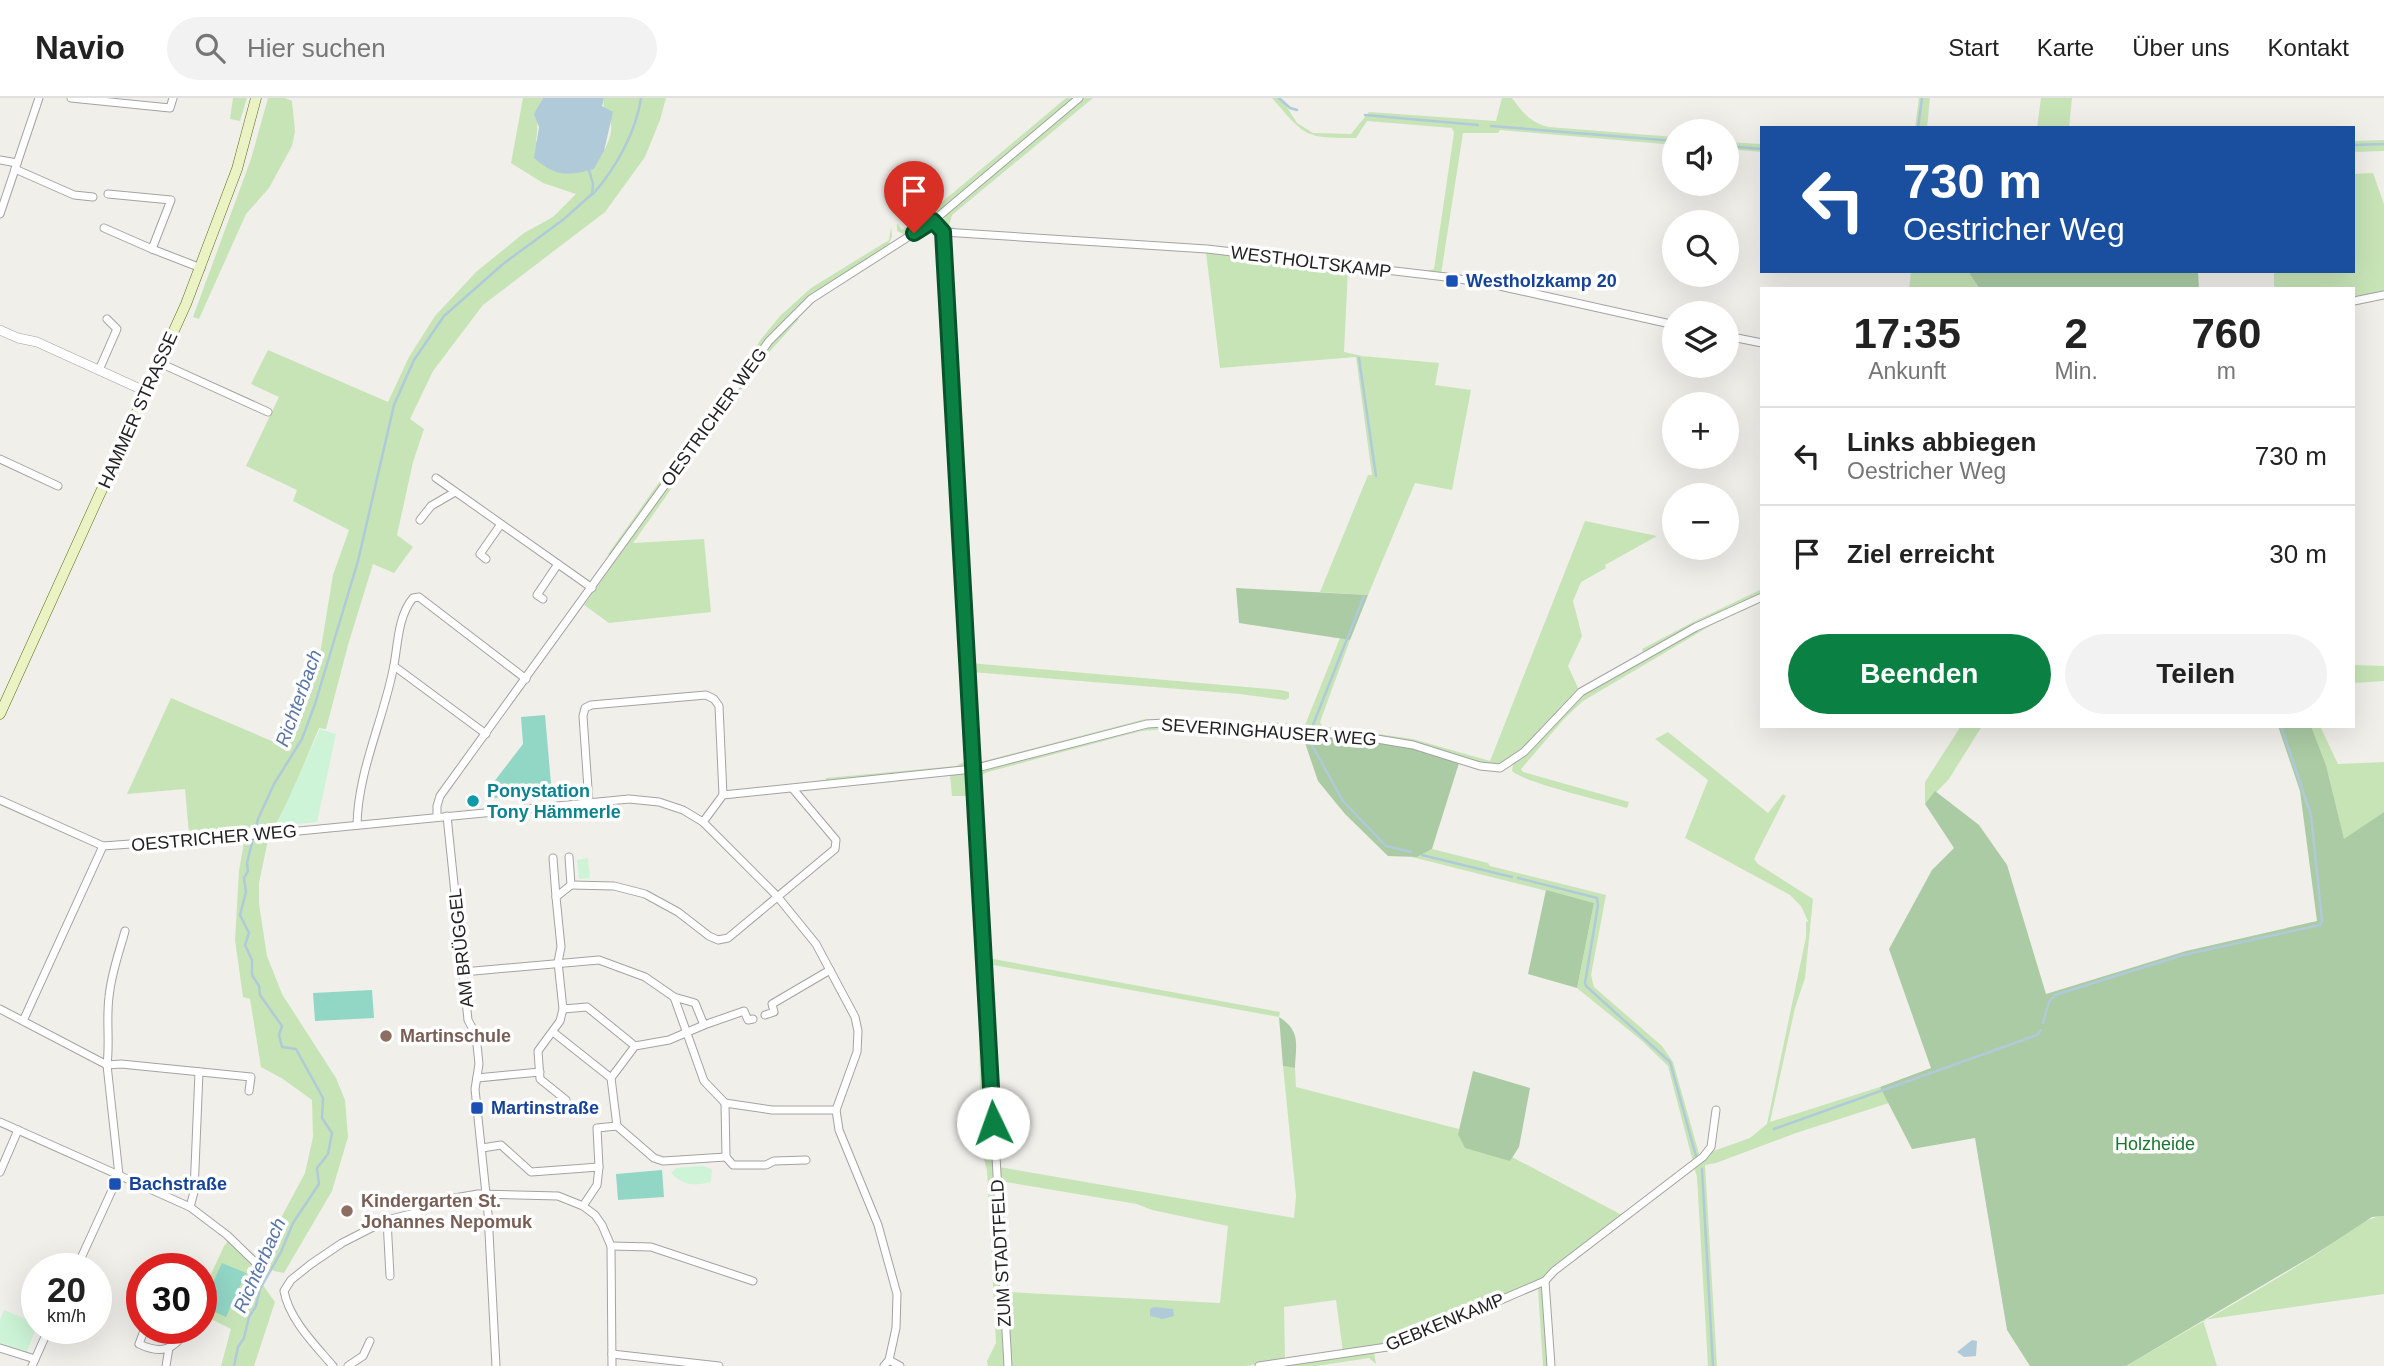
<!DOCTYPE html>
<html lang="de">
<meta charset="utf-8">
<style>
:root{--surface:#fff;--page:#f2f2f2;--text:#222;--muted:#767676;--line:#e0e0e0;--accent:#0b8043}
body{margin:0;font-family:Arial,sans-serif;background:var(--page);color:var(--text);height:100vh;display:flex;flex-direction:column;font-size:26px;white-space:nowrap}
*{box-sizing:border-box;margin:0}
p{font-size:23px;color:var(--muted)}
.icon{flex:none;width:38px;height:38px;fill:none;stroke:currentColor;stroke-width:2;stroke-linecap:round;stroke-linejoin:round}
.map{position:relative;flex:1;overflow:hidden}
.panel{position:absolute;left:1760px;top:189px;width:595px;height:441px;display:flex;flex-direction:column;background:var(--surface);border-radius:0px;box-shadow:0 7px 28px #0002}
.panel>*{flex:none}
.top-card{position:absolute;left:1760px;top:28px;width:595px;height:147px;border-radius:0px;box-shadow:0 7px 28px #0002;background:#1a4fa0;color:#fff;overflow:hidden}
.fabs{position:absolute;left:1662px;top:21px;display:grid;gap:14px}
.fabs a{display:grid;place-items:center;width:77px;height:77px;border-radius:50%;background:var(--surface);box-shadow:0 7px 28px #0002;font-size:35px}
.speed{position:absolute;left:21px;top:1155px;display:flex;gap:14px;font-size:35px;font-weight:700;text-align:center}
.speed>*{display:grid;place-content:center;width:91px;height:91px;border-radius:50%;background:var(--surface);box-shadow:0 7px 28px #0002;line-height:1}
.speed small{font-size:18px;font-weight:400}
.speed .limit{border:10px solid #d22;background:#fff;color:#111}
.pin{position:absolute;display:grid;place-items:center;width:60px;height:60px;color:#fff;margin:-72px -30px;border-radius:50% 50% 50% 0;rotate:-45deg;box-shadow:0 0 7px #0007}
.pin .icon{rotate:45deg}
.me{position:absolute;width:77px;margin:-38px;rotate:357deg;stroke-linejoin:round;filter:drop-shadow(0 0 5px #0008)}
.turn{display:flex;align-items:center;gap:24px;height:147px;padding:0 28px;font-size:32px}
.turn .icon{width:91px;height:91px;stroke-width:2.5}
.turn b{display:block;font-size:49px;line-height:60px}
.eta{display:flex;justify-content:space-evenly;align-items:center;height:119px;text-align:center}
.eta b{font-size:42px;font-weight:600;line-height:49px}
.cta{display:flex;gap:14px;margin-top:auto;padding:14px 28px}
.cta a{flex:1;height:80px;border-radius:42px;background:var(--accent);color:#fff;font-size:28px;font-weight:600;line-height:80px;text-align:center}
.cta a+a{background:var(--page);color:var(--text)}
ul{padding:0;list-style:none}
li{display:flex;align-items:center;gap:21px;height:98px;padding:0 28px;border-top:2px solid var(--line)}
li div{flex:1}
li b{display:block;font-size:26px}
li em{font-style:normal}
header{display:flex;align-items:center;gap:42px;box-sizing:border-box;height:98px;padding:0 35px;background:var(--surface);border-bottom:2px solid var(--line)}
header strong{font-size:33px}
nav{display:flex;gap:38px;margin-inline-start:auto;font-size:24px}
.search{width:490px;height:63px;background:var(--page);display:flex;align-items:center;gap:18px;box-sizing:border-box;padding:0 24px;border-radius:38px;color:var(--muted);font-size:26px}
.map>svg:first-child{display:block}
</style>
<header>
<strong>Navio</strong>
<div class="search"><svg class="icon" aria-label="search" viewBox="0 0 24 24"><circle cx="10" cy="10" r="6"/><path d="M15 15l6 6"/></svg>Hier suchen</div>
<nav><a>Start</a><a>Karte</a><a>Über uns</a><a>Kontakt</a></nav>
</header>
<div class="map">
<svg width="2384" height="1268" viewBox="0 0 2384 1268">
<rect width="100%" height="100%" fill="#f1efea"/>
<g fill="#c7e4b7">
<path d="M233,0h14l-7,23 -10,-2z"/>
<path d="M268,0h17l7,3 3,30 -3,15 -23,42 -23,26 -47,105 -6,-2 58,-158z"/>
<path d="M523,0h20c-8,10 -4,30 -7,43l58,28c6,-12 19,-30 17,-44 -1,-11 -10,-15 -7,-27h62l-6,22 -15,37 -40,55 -122,93 -50,66 -23,48 14,10 -11,33 -16,73 16,12 -19,26 -21,-9 -25,81 -22,84 -7,-1 -28,67 -16,31 -86,8 -4,-45 -58,5 44,-96 110,47 39,-91 13,-79 16,-45 -56,-29 4,-11 -51,-24 33,-69 -28,-13 17,-34 120,52 21,-45 26,-41 41,-44 48,-39 29,-16 23,-23 -33,-11 -32,-20z"/>
<path d="M1066,0h9l-138,116 -32,21 -8,-4v-8l5,7 33,-22z"/>
<path d="M1083,0h10l-141,117 -3,11 14,5 -19,-3 -2,-6 6,-10z"/>
<path d="M1272,0h9l16,25 16,10 38,1 18,-22 127,9 6,-23h10c11,15 19,25 37,29l126,10v8l-175,-15 -2,3h-35l-22,141 -20,-2 13,-3 20,-136 -2,-5 -85,-7 -11,17c-52,0 -50,-1 -84,-40z"/>
<path d="M1919,0h11l-3,30h-12z"/>
<path d="M2041,0h31l-3,30h-32z"/>
<path d="M2384,42v11l-30,1v-11z"/>
<path d="M1727,44l35,2v8l-35,-3z"/>
<path d="M2373,75l11,31v89l-30,6v-10h-80v-18h80v-97z"/>
<path d="M891,129l1,9 -4,10 -78,50 -44,43 -154,218 -4,-3 154,-216 18,-22 31,-28 78,-48z"/>
<path d="M1206,154l142,17 -4,83 18,4 77,7 -4,22 36,5 -19,100 -37,-7 -47,112 -48,-3 48,-117h4l-16,-118 -136,11z"/>
<path d="M1911,173h59l10,18h-71z"/>
<path d="M1491,188l184,40v3l-183,-40 -5,3z"/>
<path d="M793,221h6l-36,40 -130,184 71,-4 7,73 -102,11 -25,-18 186,-262z"/>
<path d="M942,231l4,3 24,429 -4,5 -140,16v-4l130,-12 8,-4z"/>
<path d="M1585,423l72,15 -52,29 1,3 -25,14 -8,19 9,35 -14,30 11,24c-23,24 -54,68 -87,75l-204,-34 -123,-9 -186,43 -3,-2 -1,-5 3,4 6,-1 161,-42 101,6 6,-4 53,4 35,-87 10,2 -30,82 2,4 91,13 77,22z"/>
<path d="M1762,491v6l-118,58 -2,-4 51,-27z"/>
<path d="M1762,502v2l-52,24 -127,75 -19,18 -43,50 2,3 106,30 -2,6c-22,-7 -102,-25 -115,-37l1,-7 70,-70 126,-70z"/>
<path d="M970,565l310,27 9,2v6l-4,2 -45,-6 -269,-22z"/>
<path d="M2354,567l30,1v15l-30,2z"/>
<path d="M1166,628l137,11 1,3 -137,-11 -26,2 -153,41 -7,3 -3,8 -1,-9 4,-5 154,-40z"/>
<path d="M1961,628h21l-33,53 -24,25v-22z"/>
<path d="M2311,628h9l18,38 46,-2v50l-40,28 -18,-75z"/>
<path d="M1668,634l100,81 15,-19 3,2 -32,63 4,5 55,35 -8,79 -10,30 -25,114 110,-35 9,16 -93,30 -80,30 -11,2 12,201h-9l-11,-189 -3,-10 14,-14 42,-15 17,-14 39,-187v-15l2,-1 -7,-15 -11,-11 -105,-57 23,-58 -53,-41z"/>
<path d="M963,675l9,8 33,585h-17l-1,-5 9,-18 -9,-173 -6,-22 -3,-171 -12,-181h-14l-2,-21z"/>
<path d="M268,742l-9,43v21l8,52 15,38 54,84 9,22 3,37 -16,54 -48,82 -10,-2 -15,-12 46,-86 8,-36 -1,-37 -29,-21 -22,-12 -11,-68 -7,-2 -8,-57 4,-69 5,-29z"/>
<path d="M1432,751l56,14 2,3 116,29 -15,80 3,12 68,59 11,16 27,95 -7,5 -25,-96 -27,-26 -64,-52 17,-85 -182,-46h5z"/>
<path d="M988,860l292,54 -1,5 -291,-53z"/>
<path d="M1283,968l12,2 1,19 163,42 -1,5 52,27 2,-4 108,57 8,-4 -86,69 -150,66 -49,7 -7,-52 -52,7 1,52 -39,7h-236l-4,-74 214,11 8,-77 -76,-16 -15,-6 -137,-23 -1,-14 295,51 2,-22z"/>
<path d="M2384,1118v78l-181,26 14,46h-91c63,-37 127,-72 189,-111 21,-13 44,-37 69,-39z"/>
<path d="M228,1143l27,25 -2,5 22,31 -21,64h-33l10,-37 -30,-15v-18l23,-50z"/>
<path d="M1537,1188l7,2 6,78h-7l-5,-77 -2,-2z"/>
<path d="M1374,1254l2,12 -7,-6 -53,8h-38z"/>
</g>
<g fill="#aacba4">
<path d="M1970,173h228l1,18h-219l-10,-15z"/>
<path d="M1236,490l132,7 -18,45 -111,-17z"/>
<path d="M2278,628h33l15,39 18,74 40,-27v404l-12,1 -58,38 -188,111h-96l-23,-36 -32,-192 -63,11 -32,-62 51,-19 -42,-119 43,-79 22,-22 -29,-44 10,-13 44,34 28,40 39,129 140,-43 131,-30 -17,-130z"/>
<path d="M1303,639h44l65,11 47,15 -27,86 -15,8 -29,-1 -43,-42 -27,-33z"/>
<path d="M1546,792l48,13 -17,85 -49,-14z"/>
<path d="M1279,919c22,14 17,27 16,51l-12,-2z"/>
<path d="M1473,973l57,17 -11,59 -9,14 -45,-13 -7,-14z"/>
</g>
<g fill="#cdf4d6">
<path d="M320,631l16,5 -19,88 -41,4z"/>
<path d="M588,760l2,20 -11,1 -2,-19z"/>
<path d="M702,1068l10,3 -1,13c-19,4 -26,4 -40,-9l5,-5z"/>
<path d="M4,1212l33,14 -10,28 -27,-9v-23z"/>
</g>
<g fill="#92d6c5">
<path d="M545,617l7,80 -60,3 -2,-11 33,-43 -2,-27z"/>
<path d="M372,892l2,28 -59,3 -2,-28z"/>
<path d="M662,1072l2,27 -46,3 -2,-26z"/>
<path d="M222,1165l24,10 -20,44 -24,-11z"/>
</g>
<g fill="#b0cad9">
<path d="M543,0h61l-2,8 11,6 -9,39 -10,18c-27,7 -38,8 -60,-11l5,-31 -5,-13z"/>
<path d="M1154,1209l19,2 1,7 -11,3 -13,-3v-7z"/>
<path d="M1972,1242l5,1 -1,15 -12,1 -7,-5z"/>
</g>
<g fill="none" stroke-linecap="round" stroke-linejoin="round">
<g stroke="#b0cad9" stroke-width="2.5">
<path d="M1279,0l11,10 7,2"/>
<path d="M1365,17l113,10"/>
<path d="M1491,28l184,15"/>
<path d="M1918,30l4,-30"/>
<path d="M2354,47l30,-1"/>
<path d="M1727,48l35,3"/>
<path d="M593,96c23,-26 43,-62 48,-96"/>
<path d="M1359,260l17,118"/>
<path d="M1311,632l53,-134"/>
<path d="M1308,640l35,63 43,45 25,6"/>
<path d="M1422,757l90,22"/>
<path d="M1518,780l79,20 1,7 -13,78 1,3 84,76 26,94"/>
<path d="M2043,925l6,-21 6,-7 128,-40 137,-30 2,-4 -11,-106 -30,-89"/>
<path d="M1774,1031l263,-94 4,-5"/>
<path d="M1702,1071l11,197"/>
<path d="M234,1268l4,-19 6,-9 5,-21 7,-11 4,-17 21,-37 12,-29 26,-39 -2,-16 11,-14 4,-21 -10,-15 1,-20 -27,-49 -14,-2 -3,-12 3,-9 -22,-31 -1,-9 -7,-11v-15l-7,-15 4,-12 -9,-18 6,-23 -2,-14 4,-7 -1,-8 11,-44 16,-35 28,-45 13,-35 43,-143 36,-156 20,-45 30,-44 59,-52 61,-45 28,-25 1,-10 -4,-14"/>
</g>
<g stroke="#a3a3a3" stroke-width="9">
<g id="minor">
<path d="M71,0l99,10 3,-10"/>
<path d="M0,62l17,3"/>
<path d="M15,71l59,26 19,2"/>
<path d="M108,96l63,6 -19,49 49,19"/>
<path d="M0,116l39,-116"/>
<path d="M933,123l10,11 65,1134"/>
<path d="M104,130l48,21"/>
<path d="M943,134l264,17 239,28 40,6 189,42"/>
<path d="M2354,203l30,-6"/>
<path d="M1727,238l35,7"/>
<path d="M160,265l108,49"/>
<path d="M99,272l18,-41 -10,-10"/>
<path d="M0,361l58,27"/>
<path d="M436,380l156,110"/>
<path d="M420,422l11,-14 24,-14"/>
<path d="M486,461l-6,-5 21,-30"/>
<path d="M543,501l-6,-4 21,-31"/>
<path d="M394,568l92,68"/>
<path d="M723,697l250,-26 174,-45 17,-1 122,11h61l66,11 67,21 20,2 24,-16 57,-60 115,-65 66,-30"/>
<path d="M0,702l103,46 165,-12 361,-35 30,3 24,8 20,12 74,74 39,48 39,73 3,14 -1,21 -21,58 3,20 39,95 19,69 -1,34 -7,32 -5,6"/>
<path d="M589,705l-6,-87 2,-8 6,-3 115,-10 8,4 5,7 4,89 -20,27"/>
<path d="M447,718l21,204 8,15 3,29 -4,25 13,124 8,153"/>
<path d="M437,719v-11l3,-10 329,-455 42,-42 122,-78 146,-123"/>
<path d="M357,727c1,-55 27,-106 37,-160 4,-22 4,-49 19,-67l6,-1 107,82"/>
<path d="M569,759l2,28"/>
<path d="M553,760l3,39"/>
<path d="M571,787l43,1 31,8 33,18 31,24 9,4 10,-2 107,-89 1,-9 -43,-51"/>
<path d="M125,833c-6,22 -14,43 -16,66 -3,23 1,45 -2,68l14,-1 130,13 -2,14"/>
<path d="M463,874l136,-12 46,17 29,20 30,84 21,22 47,7h64"/>
<path d="M674,899l21,6 9,22 40,-14 4,9 5,-1"/>
<path d="M0,911l107,56 12,110 -43,94"/>
<path d="M563,911l24,-2 48,39"/>
<path d="M765,917l9,-3 -2,-8 58,-34"/>
<path d="M23,923l80,-175"/>
<path d="M704,927l-35,15 -34,6 -24,32 6,48 37,32 9,3 63,-4"/>
<path d="M553,934l58,46"/>
<path d="M477,980l63,-6"/>
<path d="M566,1002l-26,-21 -2,-28 22,-30 3,-12 -5,-47 3,-15 -5,-50 15,-12"/>
<path d="M725,1005l1,54 7,8h33l8,-4 32,-1"/>
<path d="M0,1024l190,85 37,28 31,30"/>
<path d="M482,1050l19,-3 30,27 68,-5 -2,18 -14,21"/>
<path d="M599,1069l-2,-39 20,-2"/>
<path d="M0,1074l18,-42"/>
<path d="M190,1109l4,-15 5,-120"/>
<path d="M387,1122l3,56"/>
<path d="M611,1148l40,1 102,34"/>
<path d="M1545,1183l9,-10 149,-114 8,-10 5,-37"/>
<path d="M145,1230l-6,16c21,10 37,7 47,-16"/>
<path d="M0,1250l35,11"/>
<path d="M612,1256l107,12"/>
<path d="M889,1262l11,6"/>
<path d="M32,1268l17,-38"/>
<path d="M166,1268l3,-18"/>
<path d="M333,1268c-18,-21 -44,-47 -49,-75l7,-11 20,-16 31,-21 45,-23 32,-8 12,-10 47,-8 80,2 25,10 12,9 7,10 9,21 1,120"/>
<path d="M348,1268l15,-10 7,-15"/>
<path d="M1259,1268l135,-20 151,-65 6,85"/>
</g>
</g>
<g stroke="#a3a3a3" stroke-width="10">
<path id="tertiary" d="M0,232l18,8 19,4 110,50"/>
</g>
<g stroke="#596f13" stroke-width="11">
<path id="secondary" d="M0,616l186,-410 51,-135 19,-71"/>
</g>
<use href="#minor" stroke="#fff" stroke-width="7"/>
<use href="#tertiary" stroke="#fff" stroke-width="9"/>
<use href="#secondary" stroke="#ebf3c5" stroke-width="10"/>
</g>
<g fill="none" stroke-linecap="round" stroke-linejoin="round">
<g stroke="#07532c" stroke-width="18">
<path id="route" d="M914,135l19,-12 10,11 50,891"/>
</g>
<use href="#route" stroke="#0b8043" stroke-width="12"/>
</g>
<g fill="#1a4fb4" stroke="#fff" stroke-width="2.5">
<rect x="1445" y="176" width="14" height="14" rx="3.5"/>
<rect x="470" y="1003" width="14" height="14" rx="3.5"/>
<rect x="108" y="1079" width="14" height="14" rx="3.5"/>
</g>
<circle fill="#0f9aa8" stroke="#fff" stroke-width="2.5" cx="473" cy="703" r="7"/>
<g fill="#8d6e63" stroke="#fff" stroke-width="2.5">
<circle cx="386" cy="938" r="7"/>
<circle cx="347" cy="1113" r="7"/>
</g>
<g text-anchor="middle" stroke-width="7" stroke-linejoin="round" paint-order="stroke">
<g font-size="18" fill="#222" stroke="#fff">
<text transform="translate(1311 164) rotate(7)" y="6">WESTHOLTSKAMP</text>
<text transform="translate(138 312) rotate(-66)" y="6">HAMMER STRASSE</text>
<text transform="translate(714 319) rotate(-54)" y="6">OESTRICHER WEG</text>
<text transform="translate(1269 634) rotate(4)" y="6">SEVERINGHAUSER WEG</text>
<text transform="translate(214 740) rotate(-5)" y="6">OESTRICHER WEG</text>
<text transform="translate(461 850) rotate(-96)" y="6">AM BRÜGGEL</text>
<text transform="translate(1001 1155) rotate(-93)" y="6">ZUM STADTFELD</text>
<text transform="translate(1445 1224) rotate(-22)" y="6">GEBKENKAMP</text>
</g>
<g font-size="18" font-weight="bold" fill="#164399" stroke="#fff" text-anchor="start">
<text x="1466" y="189">Westholzkamp 20</text>
<text x="491" y="1016">Martinstraße</text>
<text x="129" y="1092">Bachstraße</text>
</g>
<g font-size="18" font-weight="bold" fill="#0d838f" stroke="#fff" text-anchor="start">
<text x="487" y="699">Ponystation<tspan x="487" dy="21">Tony Hämmerle</tspan></text>
</g>
<g font-size="18" font-weight="bold" fill="#785e54" stroke="#fff" text-anchor="start">
<text x="400" y="944">Martinschule</text>
<text x="361" y="1109">Kindergarten St.<tspan x="361" dy="21">Johannes Nepomuk</tspan></text>
</g>
<g font-size="18" fill="#1a762e" stroke="#fff">
<text x="2155" y="1052">Holzheide</text>
</g>
<g font-size="19" font-style="italic" fill="#5875a7" stroke="#fff">
<text transform="translate(298 600) rotate(-70)" y="7">Richterbach</text>
<text transform="translate(259 1167) rotate(-66)" y="7">Richterbach</text>
</g>
</g>
</svg>
<div class="fabs">
<a><svg class="icon" aria-label="sound" viewBox="0 0 24 24"><path d="M4 9h4l5-4v14l-5-4H4zM17 9q2 3 0 6"/></svg></a>
<a><svg class="icon" aria-label="search" viewBox="0 0 24 24"><circle cx="10" cy="10" r="6"/><path d="M15 15l6 6"/></svg></a>
<a><svg class="icon" aria-label="layers" viewBox="0 0 24 24"><path d="M12 4l9 5-9 5-9-5zM3 14l9 5 9-5"/></svg></a>
<a>+</a>
<a>−</a>
</div>
<div class="speed"><div>20<small>km/h</small></div><div class="limit">30</div></div>
<div class="pin" style="left:914px;top:135px;background:#d93025"><svg class="icon" aria-label="arrive" viewBox="0 0 24 24"><path d="M6 21V4h12l-3 4 3 4H6"/></svg></div>
<svg class="me" style="left:993px;top:1025px" viewBox="-20 -20 40 40"><circle r="19" fill="#fff"/><path d="M0-13L10 11 0 6-10 11z" fill="#0b8043"/></svg>
<div class="top-card">
<div class="turn"><svg class="icon" aria-label="left" viewBox="0 0 24 24"><path d="M17 20v-9H6M10 6l-5 5 5 5"/></svg><div><b>730 m</b>Oestricher Weg</div></div>
</div>
<section class="panel">
<div class="eta">
<div><b>17:35</b><p>Ankunft</p></div>
<div><b>2</b><p>Min.</p></div>
<div><b>760</b><p>m</p></div>
</div>
<ul>
<li><svg class="icon" aria-label="left" viewBox="0 0 24 24"><path d="M17 20v-9H6M10 6l-5 5 5 5"/></svg><div><b>Links abbiegen</b><p>Oestricher Weg</p></div><em>730 m</em></li>
<li><svg class="icon" aria-label="arrive" viewBox="0 0 24 24"><path d="M6 21V4h12l-3 4 3 4H6"/></svg><div><b>Ziel erreicht</b></div><em>30 m</em></li>
</ul>
<div class="cta"><a>Beenden</a><a>Teilen</a></div>
</section>
</div>
